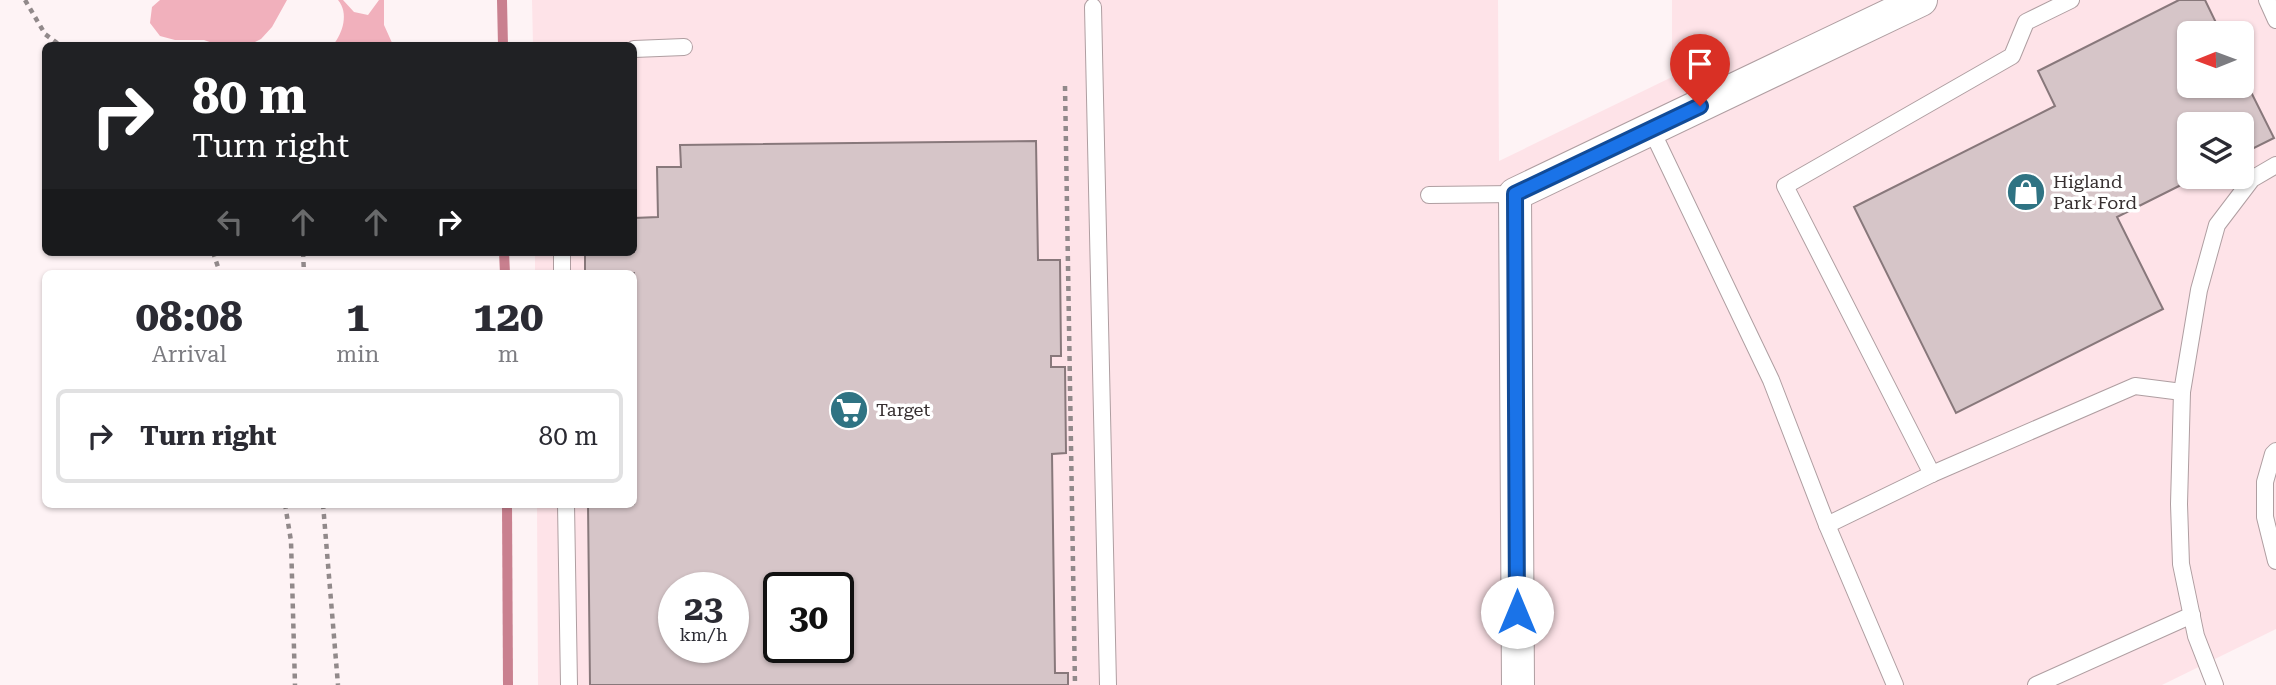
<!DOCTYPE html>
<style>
:root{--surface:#fff;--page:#f2f2f3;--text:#2b2b33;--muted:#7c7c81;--line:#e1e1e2}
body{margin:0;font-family:"Roboto Serif",serif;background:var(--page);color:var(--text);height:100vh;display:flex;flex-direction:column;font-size:26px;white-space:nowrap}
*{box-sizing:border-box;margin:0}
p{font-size:23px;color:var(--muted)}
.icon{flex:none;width:38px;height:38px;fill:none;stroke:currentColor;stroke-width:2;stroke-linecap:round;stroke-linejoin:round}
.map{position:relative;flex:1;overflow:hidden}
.side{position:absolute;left:42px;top:270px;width:595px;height:238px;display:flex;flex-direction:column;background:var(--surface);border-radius:10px;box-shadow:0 2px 5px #0004}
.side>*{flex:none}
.banner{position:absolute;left:42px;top:42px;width:595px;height:214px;border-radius:10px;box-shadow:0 2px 5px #0004;background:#202124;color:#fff;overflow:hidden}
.needle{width:46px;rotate:269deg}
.buttons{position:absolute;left:2177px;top:21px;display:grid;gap:14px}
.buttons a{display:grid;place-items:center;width:77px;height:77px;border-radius:10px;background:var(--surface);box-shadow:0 2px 5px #0004;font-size:35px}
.speed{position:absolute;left:658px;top:572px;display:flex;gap:14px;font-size:35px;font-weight:700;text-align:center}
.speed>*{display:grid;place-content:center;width:91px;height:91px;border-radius:50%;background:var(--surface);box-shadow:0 2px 5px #0004;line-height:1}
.speed small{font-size:18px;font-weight:400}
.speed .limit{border:4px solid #111;border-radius:10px;background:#fff;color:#111}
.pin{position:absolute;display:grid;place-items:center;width:60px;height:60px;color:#fff;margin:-72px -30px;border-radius:50% 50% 50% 0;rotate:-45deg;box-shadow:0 0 7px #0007}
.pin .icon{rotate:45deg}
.me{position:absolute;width:77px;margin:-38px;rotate:0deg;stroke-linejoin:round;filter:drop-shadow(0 0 5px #0008)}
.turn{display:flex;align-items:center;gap:24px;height:147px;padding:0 35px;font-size:32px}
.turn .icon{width:91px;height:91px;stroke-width:2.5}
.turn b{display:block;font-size:49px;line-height:60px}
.lanes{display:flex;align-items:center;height:66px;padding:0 35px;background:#0003;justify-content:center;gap:35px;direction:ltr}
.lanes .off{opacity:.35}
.eta{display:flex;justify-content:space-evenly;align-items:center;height:119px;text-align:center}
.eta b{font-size:42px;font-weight:700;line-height:49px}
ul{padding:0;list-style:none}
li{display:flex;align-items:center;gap:21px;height:94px;margin:0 14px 10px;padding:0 21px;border:4px solid var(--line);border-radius:10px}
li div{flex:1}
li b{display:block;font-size:26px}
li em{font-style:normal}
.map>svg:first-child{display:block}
</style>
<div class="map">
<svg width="2276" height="685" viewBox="0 0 2276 685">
<rect width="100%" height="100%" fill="#fef3f5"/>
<path fill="#fee3e8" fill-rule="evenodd" d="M532,0h966l1,161 173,-84v-77h604v629l-114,56h-1624l-1,-181h97v-231h-99v-21h99v-206l-101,-1zM2189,33h53v53h-53zM2189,124h53v53h-53zM674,588h59v60h-59zM779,588h59v60h-59z"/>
<g fill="#f1b0bc">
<path d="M160,0h127l-15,27 -11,12 -12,6h-31l-14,-5h-29l-15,-4 -10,-13 2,-16z"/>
<path d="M338,0h5l11,12 14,3 11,-15h5v25l9,20h-60c10,-12 16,-32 5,-45z"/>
</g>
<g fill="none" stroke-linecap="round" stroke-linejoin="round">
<g stroke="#c9808f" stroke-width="10">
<path d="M502,0l1,46"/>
<path d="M504,252l1,21"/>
<path d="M507,504l1,181"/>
</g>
</g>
<g fill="#d6c5c8" stroke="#88787b" stroke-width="2" fill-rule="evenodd">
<path d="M2179,0h26l16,33h-32v53h53v-12l32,64 -32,16v-30h-53v53h8l-80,40 46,92 -207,104 -102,-206 201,-101 -17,-35z"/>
<path d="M1036,141l2,119h22l1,96h-10v11h14l1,86 -14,1 3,219h13v12h-478l-2,-181h46v-231h-49v-21h49v-34l24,-1 -1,-50h24l-1,-22zM674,588h59v60h-59zM779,588h59v60h-59z"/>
</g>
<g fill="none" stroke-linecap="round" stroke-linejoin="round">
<g stroke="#af9ea1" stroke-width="18">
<g id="lane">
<path d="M2267,0l9,20"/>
<path d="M1093,7l15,678"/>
<path d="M634,49l50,-2"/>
<path d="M1651,129l120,251 56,145 105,-51 203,-88 47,6"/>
<path d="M1429,195l86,-1"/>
<path d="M562,252v21"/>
<path d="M2276,451l-3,3 -8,28v35l11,44"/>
<path d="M1932,474l-147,-288 227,-130 14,-34 45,-22"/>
<path d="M566,504l3,181"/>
<path d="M1827,525l68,160"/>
<path d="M2036,685l156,-70"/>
<path d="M2215,685l-19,-49 -15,-72 -2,-60 3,-112 17,-102 18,-65 35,-46 24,-14"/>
</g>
</g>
<g stroke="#af9ea1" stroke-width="34">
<path id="street" d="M1518,685l-3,-491 406,-194"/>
</g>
<g stroke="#91898a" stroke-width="4.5" stroke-dasharray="5 5" stroke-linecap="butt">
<path d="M25,0l20,34 16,12"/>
<path d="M1065,86l10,599"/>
<path d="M213,252l7,21"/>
<path d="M303,252l1,21"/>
<path d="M285,504l6,37 4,144"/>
<path d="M323,504l15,181"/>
</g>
<use href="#lane" stroke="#fff" stroke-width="16"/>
<use href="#street" stroke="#fff" stroke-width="32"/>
</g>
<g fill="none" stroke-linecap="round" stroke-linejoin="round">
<g stroke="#114b97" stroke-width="18">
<path id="route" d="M1517,612l-2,-418 185,-88"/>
</g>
<use href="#route" stroke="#1a73e8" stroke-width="12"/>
</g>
<defs>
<g id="shop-disc" transform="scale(2.0125)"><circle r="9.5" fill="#2f7383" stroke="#fff"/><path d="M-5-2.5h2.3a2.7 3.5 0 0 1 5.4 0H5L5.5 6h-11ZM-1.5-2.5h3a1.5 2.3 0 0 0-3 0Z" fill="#fff"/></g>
<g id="supermarket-disc" transform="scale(2.0125)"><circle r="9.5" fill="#2f7383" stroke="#fff"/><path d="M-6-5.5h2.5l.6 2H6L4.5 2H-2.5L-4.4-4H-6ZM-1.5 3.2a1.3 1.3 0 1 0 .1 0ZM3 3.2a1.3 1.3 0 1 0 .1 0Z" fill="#fff"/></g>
</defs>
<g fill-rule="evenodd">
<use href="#shop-disc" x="2026" y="192"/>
<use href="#supermarket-disc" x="849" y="410"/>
</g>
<g text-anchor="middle" stroke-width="7" stroke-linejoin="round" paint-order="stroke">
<g font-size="18" fill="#362f30" stroke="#fff" text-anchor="start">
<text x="2053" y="188">Higland<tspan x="2053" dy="21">Park Ford</tspan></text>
<text x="876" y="416">Target</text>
</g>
</g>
</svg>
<div class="buttons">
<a><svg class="needle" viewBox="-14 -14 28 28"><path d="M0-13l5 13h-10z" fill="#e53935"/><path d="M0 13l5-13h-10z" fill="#7c7c81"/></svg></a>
<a><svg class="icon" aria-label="layers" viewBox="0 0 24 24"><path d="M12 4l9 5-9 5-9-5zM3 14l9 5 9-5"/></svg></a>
</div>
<div class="speed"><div>23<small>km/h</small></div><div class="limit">30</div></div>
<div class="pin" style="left:1700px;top:106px;background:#d93025"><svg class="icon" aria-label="arrive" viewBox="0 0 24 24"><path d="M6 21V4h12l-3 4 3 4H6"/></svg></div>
<svg class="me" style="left:1517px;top:612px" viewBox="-20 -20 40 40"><circle r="19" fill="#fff"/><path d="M0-13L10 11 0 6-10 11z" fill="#1a73e8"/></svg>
<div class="banner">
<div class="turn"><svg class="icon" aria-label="right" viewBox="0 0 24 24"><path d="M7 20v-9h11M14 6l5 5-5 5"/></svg><div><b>80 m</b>Turn right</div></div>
<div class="lanes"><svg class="icon off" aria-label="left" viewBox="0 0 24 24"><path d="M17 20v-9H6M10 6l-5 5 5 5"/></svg><svg class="icon off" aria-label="ahead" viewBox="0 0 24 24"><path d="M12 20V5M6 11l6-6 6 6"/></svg><svg class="icon off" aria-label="ahead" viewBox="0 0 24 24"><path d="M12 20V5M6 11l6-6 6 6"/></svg><svg class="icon" aria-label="right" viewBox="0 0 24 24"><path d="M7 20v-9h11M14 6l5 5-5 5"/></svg></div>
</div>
<section class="side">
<div class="eta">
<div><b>08:08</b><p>Arrival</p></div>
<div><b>1</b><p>min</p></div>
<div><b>120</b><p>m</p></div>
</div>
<ul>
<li><svg class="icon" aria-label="right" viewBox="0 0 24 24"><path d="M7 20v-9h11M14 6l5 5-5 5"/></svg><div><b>Turn right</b></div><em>80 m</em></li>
</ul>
</section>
</div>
